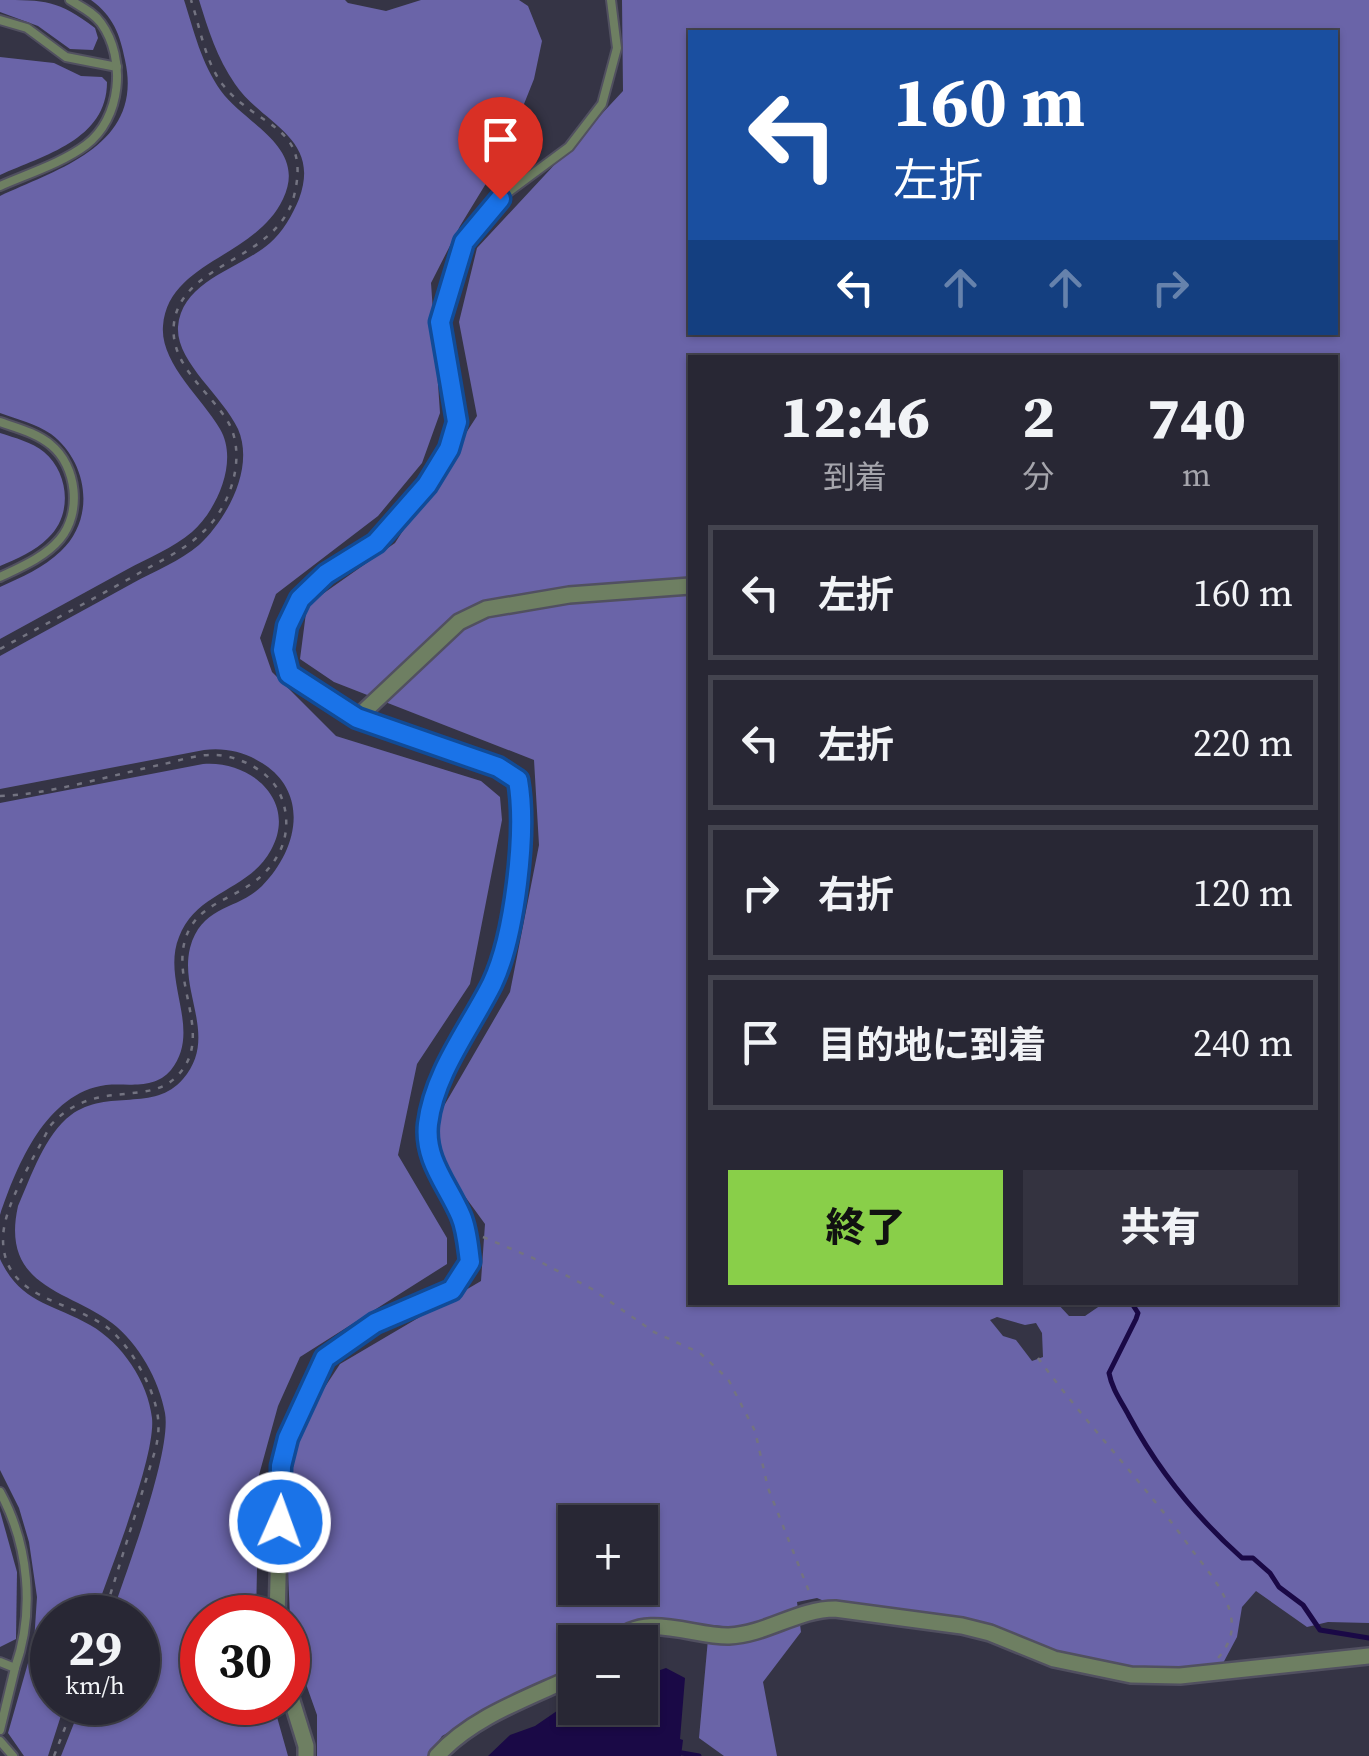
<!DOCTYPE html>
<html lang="ja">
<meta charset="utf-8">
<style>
:root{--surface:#282734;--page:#343340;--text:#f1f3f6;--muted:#a5a5ac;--line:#44444f;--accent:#89cf49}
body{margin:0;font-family:"Source Serif 4","Noto Sans JP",serif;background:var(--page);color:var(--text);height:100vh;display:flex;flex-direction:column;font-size:38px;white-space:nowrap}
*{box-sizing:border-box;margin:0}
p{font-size:32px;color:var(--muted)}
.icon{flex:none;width:55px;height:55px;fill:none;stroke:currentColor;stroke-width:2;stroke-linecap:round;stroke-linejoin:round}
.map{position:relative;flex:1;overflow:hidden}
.panel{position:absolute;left:688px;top:355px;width:650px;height:950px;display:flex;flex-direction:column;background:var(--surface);border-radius:0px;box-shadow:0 2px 8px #0004,0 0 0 2px var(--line)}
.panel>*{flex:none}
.banner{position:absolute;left:688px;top:30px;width:650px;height:305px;border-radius:0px;box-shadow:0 2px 8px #0004,0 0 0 2px var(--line);background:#1a4fa0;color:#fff;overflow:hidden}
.fabs{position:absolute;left:558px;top:1505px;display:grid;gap:20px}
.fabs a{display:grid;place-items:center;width:100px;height:100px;border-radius:0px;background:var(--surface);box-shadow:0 2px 8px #0004,0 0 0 2px var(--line);font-size:50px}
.speed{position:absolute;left:30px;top:1595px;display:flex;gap:20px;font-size:50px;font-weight:700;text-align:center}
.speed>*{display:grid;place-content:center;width:130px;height:130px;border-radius:50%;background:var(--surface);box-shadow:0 2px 8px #0004,0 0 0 2px var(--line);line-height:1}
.speed small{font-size:25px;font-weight:400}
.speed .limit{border:15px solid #d22;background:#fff;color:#111}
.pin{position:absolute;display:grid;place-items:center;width:85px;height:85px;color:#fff;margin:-102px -42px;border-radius:50% 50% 50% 0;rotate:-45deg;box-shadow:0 0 10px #0007}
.pin .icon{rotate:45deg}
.me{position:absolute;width:110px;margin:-55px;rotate:2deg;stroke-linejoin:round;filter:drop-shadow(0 0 8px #0008)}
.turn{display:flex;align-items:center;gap:35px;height:210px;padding:0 40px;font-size:45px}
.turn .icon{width:130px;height:130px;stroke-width:2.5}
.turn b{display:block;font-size:70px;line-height:85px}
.lanes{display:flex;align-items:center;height:95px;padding:0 40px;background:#0003;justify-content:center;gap:50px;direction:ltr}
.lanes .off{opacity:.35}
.eta{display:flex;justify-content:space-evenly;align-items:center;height:170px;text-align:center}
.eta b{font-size:60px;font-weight:800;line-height:70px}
.cta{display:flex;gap:20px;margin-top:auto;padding:20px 40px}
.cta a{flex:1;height:115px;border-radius:0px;background:var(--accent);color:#111;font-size:40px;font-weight:800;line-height:115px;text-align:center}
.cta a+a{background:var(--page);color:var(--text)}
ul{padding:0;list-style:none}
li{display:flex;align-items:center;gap:30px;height:135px;margin:0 20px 15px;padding:0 20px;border:5px solid var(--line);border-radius:0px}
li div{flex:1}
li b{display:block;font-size:38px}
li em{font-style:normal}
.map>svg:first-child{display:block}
</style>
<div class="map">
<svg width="1369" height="1756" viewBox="0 0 1369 1756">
<rect width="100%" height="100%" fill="#353445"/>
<g fill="#6a64a8" fill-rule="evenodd">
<path d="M0,0c45,0 58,0 95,28l3,10 -5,12 -23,-1 -32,-23 -38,-14z"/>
<path d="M91,0h93c10,31 17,63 37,91 25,34 87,56 62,108 -28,59 -115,62 -120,127 -3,37 39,72 57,103 19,32 -3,81 -28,103 -19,16 -44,26 -66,38 -42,23 -84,46 -126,69v-52c22,-10 43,-19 61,-36 35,-33 27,-89 -10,-117 -15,-10 -34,-15 -51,-21v-217c60,-28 144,-51 125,-136 -5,-26 -12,-44 -34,-60z"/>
<path d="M199,0h146l3,3 38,8 35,-11h98l9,6 14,35 -8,38 -30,75 -44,72 -29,57 9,130 -18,50 -44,53 -102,78 -16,44 12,34 64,64 145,45 19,16 2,23 -32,164 -53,80 -19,91 49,83v26l-147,93 -22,49 -19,69 -3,142 -54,1v84l64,1 11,14 11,39h-227l21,-53 56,-1v-84l-27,-1c14,-42 61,-165 54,-204 -6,-33 -26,-69 -53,-90 -44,-33 -112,-36 -94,-117 13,-29 27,-72 53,-91 37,-27 83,-2 112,-36 36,-42 -4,-86 7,-131 12,-44 47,-37 72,-62 33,-33 48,-87 6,-119 -19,-14 -41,-20 -64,-17l-204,39v-133c44,-24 89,-49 133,-73 22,-12 47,-22 66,-38 28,-26 56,-77 39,-116 -15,-33 -62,-67 -60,-102 4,-47 62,-58 92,-84 12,-10 23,-29 29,-44 23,-62 -37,-75 -64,-115 -18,-26 -27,-55 -36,-84z"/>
<path d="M622,0h747v1623l-41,-1 -21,5 -51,-36 -14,16 -5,30 -16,30 -87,3 -75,-14 -73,-29 -150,-21 -19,-8 -20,4 4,30 -38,50 14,74h-53l-25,-18 9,-99 29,-12 -71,-5 -46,8 -17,12h-28v22l-133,72 -13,20h-112v-41l-26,-73 -5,-119 12,-95 42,-64 141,-83 4,-57 -48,-66 4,-47 69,-119 29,-147 -5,-85 -200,-78 -34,-23 7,-54 88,-62 82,-127 -18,-94 18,-74 146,-157zM690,32h645v300h-645zM690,358h645v944l-231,1 -19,13h-16l-13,-14h-366zM997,1317l28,8 11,-2 6,10 1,24 -11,4 -16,-21 -13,-4 -13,-16zM575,1522h65v66h-65z"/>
<path d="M0,57l54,6 27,13 21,1 5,5c0,58 -63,73 -107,93z"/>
<path d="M0,433c15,5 32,9 44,19 25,21 29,63 4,86 -13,13 -31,21 -48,28z"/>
<path d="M203,764c48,-4 95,37 68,86 -22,41 -75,41 -92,87 -18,44 24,93 -8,133 -17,20 -42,13 -65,15 -60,8 -89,80 -106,130v-412z"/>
<path d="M0,1259c21,45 52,44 90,66 32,18 58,57 62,93 4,39 -44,157 -58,199l-42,1v84l13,1 -17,53h-24l-16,-23 26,-91 3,-45 -8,-55 -10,-34 -19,-38z"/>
<path d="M0,1511l17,61 -1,67 -16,8z"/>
</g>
<path fill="#1a0946" d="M666,1668l19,10 -5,61 3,1 -2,16h-193l22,-21 25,-9 35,-24 5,-2v8h65v-31z"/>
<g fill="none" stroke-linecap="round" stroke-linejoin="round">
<g stroke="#1a0946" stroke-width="5">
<path d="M1131,1302l7,11 -2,6 -27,54c3,16 12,28 20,43 29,54 67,101 113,142h11l17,15 9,14 24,18 17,25 49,8"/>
<path d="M682,1753l17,3"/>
</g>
<g stroke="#515060" stroke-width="12">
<g id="service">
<path d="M0,20l27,8 39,29 51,10"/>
<path d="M0,186c27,-12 62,-23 86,-41 35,-26 41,-86 15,-122 -8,-11 -20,-16 -31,-23"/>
<path d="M0,422c17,6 37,11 51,23 26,21 31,68 9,94 -15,18 -39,28 -60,38"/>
<path d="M357,718l-68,-44 -6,-24 4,-24 13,-27 26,-24 50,-32 51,-58 22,-36 8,-27 -17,-100 24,-80 35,-43 70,-52 33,-43 15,-56 -6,-48"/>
<path d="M0,1492c29,53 35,119 15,176"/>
<path d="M0,1662l15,6 -15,62"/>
<path d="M0,1741l13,15"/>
</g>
</g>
<g stroke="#515060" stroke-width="20">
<g id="minor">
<path d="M277,1618l4,-151 7,-29 37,-80 50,-35 77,-33 18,-29c-2,-14 -3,-31 -9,-45 -13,-31 -37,-56 -33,-92 6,-51 42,-96 64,-140 23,-47 35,-153 26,-205l-19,-12 -142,-49 102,-96 27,-13 83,-14 121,-9"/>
<path d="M615,1642c29,-31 79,-5 114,-6 38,-2 69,-27 106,-27l127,17 28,7 64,26 77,16 49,1 189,-20"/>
<path d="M288,1688l18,58v10"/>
<path d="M437,1756c35,-39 91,-58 138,-80"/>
</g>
</g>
<g stroke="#737381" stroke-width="2.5" stroke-dasharray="5 8" stroke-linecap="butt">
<path d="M0,649c47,-26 94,-50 141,-77 21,-12 45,-23 63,-41 27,-25 44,-77 23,-111 -20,-31 -58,-56 -53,-97 8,-61 103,-62 120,-127 18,-72 -36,-67 -71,-111 -18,-23 -23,-58 -32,-85"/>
<path d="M0,796c47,-1 116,-22 164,-32 17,-4 35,-10 52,-9 23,1 53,16 63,37 9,18 10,40 1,59 -23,47 -71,43 -90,77 -26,47 26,105 -11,146 -30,35 -85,2 -129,52 -15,31 -47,79 -47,113 0,61 68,61 105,89 20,17 33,39 43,63 8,22 10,37 4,60l-52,167"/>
<path d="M483,1237l50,21 59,31 62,43 46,21 28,26 27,52 13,57 42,106"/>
<path d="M1038,1358c49,67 106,125 154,192 15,20 34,41 39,66 3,17 -2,29 -13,42"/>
<path d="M54,1756l21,-54"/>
</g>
<use href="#service" stroke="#6e7f62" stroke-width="8"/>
<use href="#minor" stroke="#6e7f62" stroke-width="15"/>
</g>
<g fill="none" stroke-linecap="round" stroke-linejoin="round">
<g stroke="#114b97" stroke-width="25">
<path id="route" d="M280,1522l1,-56 7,-28 37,-80 50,-35 77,-33 18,-28c-2,-15 -3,-32 -9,-46 -13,-31 -37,-56 -33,-92 6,-51 42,-96 64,-140 23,-48 35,-153 26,-204l-20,-13 -141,-49 -68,-44 -6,-24 4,-24 13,-27 26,-25 50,-31 51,-58 22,-36 8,-27 -17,-100 24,-80 36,-43"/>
</g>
<use href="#route" stroke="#1a73e8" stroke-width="18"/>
</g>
</svg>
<div class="fabs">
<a>+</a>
<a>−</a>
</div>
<div class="speed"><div>29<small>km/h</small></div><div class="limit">30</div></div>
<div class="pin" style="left:500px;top:199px;background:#d93025"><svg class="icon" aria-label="arrive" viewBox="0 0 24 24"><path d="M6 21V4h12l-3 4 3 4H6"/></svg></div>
<svg class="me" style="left:280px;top:1522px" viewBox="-20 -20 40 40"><circle r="17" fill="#1a73e8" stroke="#fff" stroke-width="3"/><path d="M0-11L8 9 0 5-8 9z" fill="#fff"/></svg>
<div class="banner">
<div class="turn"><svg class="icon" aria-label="left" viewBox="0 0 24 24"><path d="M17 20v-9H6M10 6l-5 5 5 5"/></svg><div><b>160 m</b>左折</div></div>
<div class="lanes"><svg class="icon" aria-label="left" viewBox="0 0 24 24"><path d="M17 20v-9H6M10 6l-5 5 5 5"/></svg><svg class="icon off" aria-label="ahead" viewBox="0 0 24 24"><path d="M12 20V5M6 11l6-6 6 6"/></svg><svg class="icon off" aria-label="ahead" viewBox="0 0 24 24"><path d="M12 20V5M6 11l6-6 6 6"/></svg><svg class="icon off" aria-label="right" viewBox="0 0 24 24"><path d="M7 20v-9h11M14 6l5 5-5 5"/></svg></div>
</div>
<section class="panel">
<div class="eta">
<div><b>12:46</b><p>到着</p></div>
<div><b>2</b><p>分</p></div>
<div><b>740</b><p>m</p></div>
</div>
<ul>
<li><svg class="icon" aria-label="left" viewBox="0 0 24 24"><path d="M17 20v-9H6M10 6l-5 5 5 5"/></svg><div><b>左折</b></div><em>160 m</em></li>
<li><svg class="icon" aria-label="left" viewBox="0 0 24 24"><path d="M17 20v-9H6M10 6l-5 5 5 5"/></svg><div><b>左折</b></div><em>220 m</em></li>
<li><svg class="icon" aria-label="right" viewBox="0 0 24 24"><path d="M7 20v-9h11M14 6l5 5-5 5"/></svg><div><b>右折</b></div><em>120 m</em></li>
<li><svg class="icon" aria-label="arrive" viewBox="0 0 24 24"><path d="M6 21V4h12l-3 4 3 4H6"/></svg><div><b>目的地に到着</b></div><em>240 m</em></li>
</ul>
<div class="cta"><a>終了</a><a>共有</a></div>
</section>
</div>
